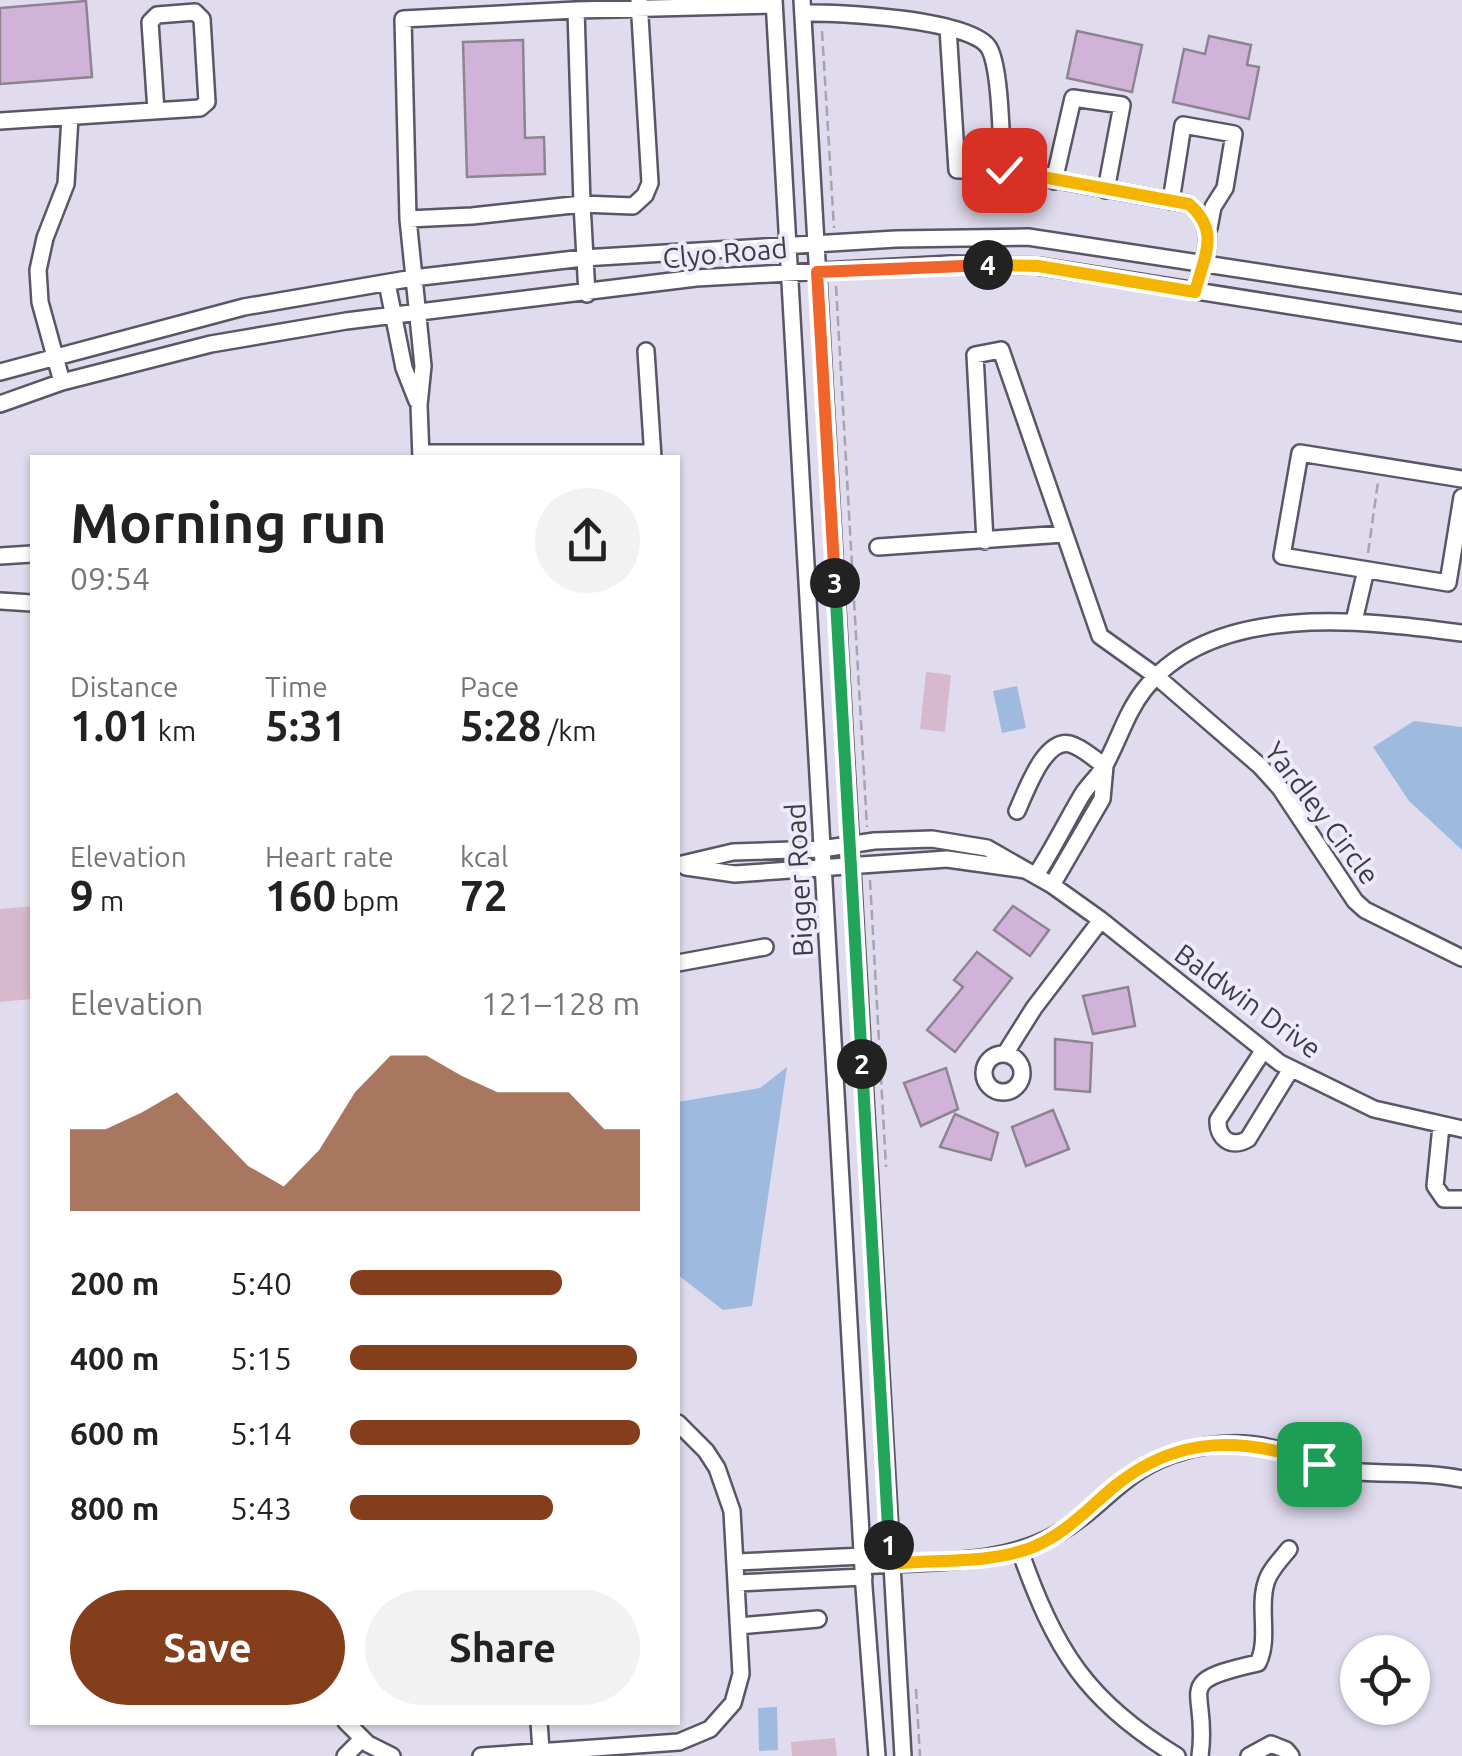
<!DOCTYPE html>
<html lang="en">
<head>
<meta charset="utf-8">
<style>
	:root { --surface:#fff; --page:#f2f2f2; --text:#222; --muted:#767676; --accent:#853e1c }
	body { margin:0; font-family:Ubuntu,sans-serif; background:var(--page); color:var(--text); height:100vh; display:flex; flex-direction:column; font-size:38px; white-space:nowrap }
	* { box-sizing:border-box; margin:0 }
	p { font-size:32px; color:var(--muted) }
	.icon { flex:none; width:55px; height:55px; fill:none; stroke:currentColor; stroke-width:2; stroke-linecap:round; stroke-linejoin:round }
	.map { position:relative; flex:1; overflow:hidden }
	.side { position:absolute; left:30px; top:455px; width:650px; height:1270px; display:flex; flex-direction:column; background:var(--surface); border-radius:0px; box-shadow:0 2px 8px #0004 }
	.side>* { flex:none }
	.controls { position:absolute; left:1340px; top:1635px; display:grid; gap:20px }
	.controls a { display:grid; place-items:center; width:90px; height:90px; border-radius:50%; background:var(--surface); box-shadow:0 2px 8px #0004; font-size:50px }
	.pin { position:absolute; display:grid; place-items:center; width:85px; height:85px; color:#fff; margin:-42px; border-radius:20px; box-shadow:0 5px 15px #0006 }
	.km { position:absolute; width:50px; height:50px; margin:-25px; border-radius:50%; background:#222; color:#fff; font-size:28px; line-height:50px; text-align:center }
	.round { display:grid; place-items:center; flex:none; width:105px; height:105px; border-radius:52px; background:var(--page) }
	.overview { display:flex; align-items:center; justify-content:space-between; height:170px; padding:0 40px }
	h1 { font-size:55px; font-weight:600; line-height:75px }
	.figures { display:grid; grid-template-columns:repeat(3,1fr); gap:15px; height:170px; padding:10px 40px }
	.figures div { display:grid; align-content:center }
	.figures b { font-size:42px; font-weight:600 }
	.figures small { font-size:28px; font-weight:400 }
	.figures p { font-size:28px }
	.chart { height:280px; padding:20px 40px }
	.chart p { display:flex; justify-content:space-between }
	.chart svg { width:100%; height:180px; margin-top:10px; fill:var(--accent); opacity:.7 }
	.primary-button { display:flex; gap:20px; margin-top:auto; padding:20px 40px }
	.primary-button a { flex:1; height:115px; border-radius:60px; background:var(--accent); color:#fff; font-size:40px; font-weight:600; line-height:115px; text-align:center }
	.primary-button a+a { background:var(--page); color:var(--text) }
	ul { padding:0 40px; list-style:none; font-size:32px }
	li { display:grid; grid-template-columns:160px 120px 1fr; align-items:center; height:75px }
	li i { height:25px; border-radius:12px; background:var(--accent) }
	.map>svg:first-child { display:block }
	.green { fill:#d8b8cc }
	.water { fill:#9ebadf }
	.building { fill:#d1b3d9; stroke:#8e8391; stroke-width:2.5 }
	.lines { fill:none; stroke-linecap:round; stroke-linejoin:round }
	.minor-casing { stroke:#5a5665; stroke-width:20 }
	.path { stroke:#a7a3b1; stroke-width:2.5; stroke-dasharray:10 5; stroke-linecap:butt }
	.minor { stroke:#fff; stroke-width:15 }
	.split-1-casing { stroke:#fff; stroke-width:20 }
	.split-2-casing { stroke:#fff; stroke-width:20 }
	.split-3-casing { stroke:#fff; stroke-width:20 }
	.split-4-casing { stroke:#fff; stroke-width:20 }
	.split-5-casing { stroke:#fff; stroke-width:20 }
	.split-1 { stroke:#f5b400; stroke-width:12 }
	.split-2 { stroke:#22a559; stroke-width:12 }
	.split-3 { stroke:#22a559; stroke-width:12 }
	.split-4 { stroke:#f0652b; stroke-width:12 }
	.split-5 { stroke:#f5b400; stroke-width:12 }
	.labels { text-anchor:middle; stroke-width:8; stroke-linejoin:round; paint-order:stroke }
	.street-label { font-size:28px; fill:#3e3c43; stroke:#eee9fb }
</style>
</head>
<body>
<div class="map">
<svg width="1462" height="1756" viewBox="0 0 1462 1756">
	<rect width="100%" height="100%" fill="#e0dcee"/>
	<path class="green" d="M926,672L951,675L945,732L920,729Z
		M32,906V999L0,1002V909Z
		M835,1738L837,1756H792L791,1742Z"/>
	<path class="water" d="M1017,686L1026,728L1002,733L993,691Z
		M1414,721L1462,727V850L1409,801L1373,747Z
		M787,1067L752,1306L723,1310L678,1275V1102L760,1088Z
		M777,1707L778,1750L759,1751L758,1708Z"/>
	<path class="building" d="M86,1L92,77L0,84V8Z
		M1077,31L1142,45L1132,92L1067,78Z
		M1209,36L1251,45L1247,65L1259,67L1249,119L1173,102L1184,49L1205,54Z
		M523,40L525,138L544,137L545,174L467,177L463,42Z
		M1013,906L1049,930L1030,956L994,930Z
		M977,952L1012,978L955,1052L927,1030L963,987L954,980Z
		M1128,987L1135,1026L1093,1034L1083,996Z
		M1055,1039L1092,1043L1090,1092L1055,1089Z
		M946,1068L958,1109L921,1126L904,1083Z
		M1053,1110L1069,1149L1026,1166L1012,1127Z
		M955,1114L998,1133L991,1160L940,1147Z"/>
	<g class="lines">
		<g class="minor-casing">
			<path id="minor" d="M774,0L864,1587L877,1756
				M802,0L903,1756
				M576,10L774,5
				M803,13C837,12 972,19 989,48C1001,69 1001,143 1003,170L1189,204C1221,232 1204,256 1195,292
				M948,28L957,170H1003
				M0,121L200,108L207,102L202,19L195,12L157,15L150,22L156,111
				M1054,181L1073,98L1122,105L1106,190
				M1171,201L1183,125L1234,134L1225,188L1213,207L1209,228
				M408,219L403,19L576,10L582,204L472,216L408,219L423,366L419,405L421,458
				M387,283L404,368L417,401
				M587,294L582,204L633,206L645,195L650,183L639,0
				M646,351L653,458
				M0,372L244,307L413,278L583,258L896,239L1028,237L1462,303
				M62,382L40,302L38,270L45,238L66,184L70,117
				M0,404L62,382L211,344L346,321L696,278L951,264L1038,266L1462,333
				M421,453H652
				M1462,479L1300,453L1282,556L1448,583L1462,497
				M985,541L975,355L1001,350L1100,636L1156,676L1260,766L1280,788L1355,901L1365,910L1462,958
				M878,547L1064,534
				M0,556L32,554
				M0,601L32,603
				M1354,621L1366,570
				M1017,811C1026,792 1044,738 1070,744C1082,747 1094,759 1105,766
				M678,865L733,852L822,849L874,841L932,839L987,848L1052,885L1101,920L1280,1063L1374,1109L1462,1129
				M686,867L735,874L947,859L1025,870
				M1036,875C1053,849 1066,822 1082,795C1089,784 1099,776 1105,765C1119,740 1126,713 1144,690C1213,601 1365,620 1462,633
				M1052,885L1102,799L1105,766
				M678,963L765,947
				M1263,1051L1218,1120C1217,1138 1231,1149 1248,1139L1291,1069
				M1005,1054L1034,1008L1101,920
				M984 1073a19 19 0 1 1 38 0a19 19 0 1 1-38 0Z
				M1441,1126L1435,1186L1444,1199H1462
				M1020,1551C1055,1650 1086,1701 1177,1756
				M737,1562L863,1556
				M863,1566C928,1560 999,1567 1057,1534C1105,1507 1125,1466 1184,1451C1215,1442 1251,1441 1282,1451C1304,1457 1324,1468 1348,1471C1386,1475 1424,1471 1462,1479
				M737,1583L864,1577
				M739,1626L818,1619
				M346,1722L368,1744L392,1756
				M539,1722L541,1750
				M345,1756L362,1739
				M481,1756L679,1742L710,1729L733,1703L741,1674L732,1511L717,1468L706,1451L678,1423
				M1200,1756C1210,1687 1168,1683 1258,1663C1270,1639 1258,1608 1266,1583C1269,1571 1281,1559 1289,1549
				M1249,1756L1271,1744L1286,1750L1291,1756"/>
		</g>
		<path class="path" d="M822,31L834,228
			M836,286L867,827
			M1368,553L1378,482
			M870,880L886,1167
			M916,1689L920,1756"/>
		<use href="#minor" class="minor"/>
	</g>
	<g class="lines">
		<g class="split-1-casing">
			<path id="split-1" d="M889,1545L890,1564C936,1559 985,1564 1028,1549C1064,1536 1087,1509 1115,1486C1179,1434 1246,1437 1319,1464"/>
		</g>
		<g class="split-2-casing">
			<path id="split-2" d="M862,1064L889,1545"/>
		</g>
		<g class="split-3-casing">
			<path id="split-3" d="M835,583L862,1064"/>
		</g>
		<g class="split-4-casing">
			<path id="split-4" d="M835,583L817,272L988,265"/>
		</g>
		<g class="split-5-casing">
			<path id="split-5" d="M988,265L1038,266L1195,292C1204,256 1221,232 1189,204L1004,170"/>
		</g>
		<use href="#split-1" class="split-1"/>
		<use href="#split-2" class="split-2"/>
		<use href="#split-3" class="split-3"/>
		<use href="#split-4" class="split-4"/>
		<use href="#split-5" class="split-5"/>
	</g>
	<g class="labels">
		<g class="street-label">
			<text transform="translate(725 253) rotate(-5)" y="10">Clyo Road</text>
			<text transform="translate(1322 813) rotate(53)" y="10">Yardley Circle</text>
			<text transform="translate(799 880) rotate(-93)" y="10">Bigger Road</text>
			<text transform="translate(1248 1001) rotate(36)" y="10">Baldwin Drive</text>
		</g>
	</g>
</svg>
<div class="controls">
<a><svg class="icon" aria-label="locate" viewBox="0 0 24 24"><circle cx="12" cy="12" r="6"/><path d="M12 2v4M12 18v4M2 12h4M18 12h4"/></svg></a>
</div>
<div class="pin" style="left:1319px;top:1464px;background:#1e9e55"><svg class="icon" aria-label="arrive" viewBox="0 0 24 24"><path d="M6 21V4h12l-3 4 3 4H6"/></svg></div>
<div class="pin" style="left:1004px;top:170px;background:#d93025"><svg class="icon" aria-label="check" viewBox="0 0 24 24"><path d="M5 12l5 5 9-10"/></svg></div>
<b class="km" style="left:889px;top:1545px">1</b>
<b class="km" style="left:862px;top:1064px">2</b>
<b class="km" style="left:835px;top:583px">3</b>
<b class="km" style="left:988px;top:265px">4</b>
<section class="side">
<div class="overview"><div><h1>Morning run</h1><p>09:54</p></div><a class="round"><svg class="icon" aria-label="share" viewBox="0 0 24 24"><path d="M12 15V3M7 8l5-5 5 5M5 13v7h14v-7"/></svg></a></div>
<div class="figures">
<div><p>Distance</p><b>1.01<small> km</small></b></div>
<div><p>Time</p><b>5:31</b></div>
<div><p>Pace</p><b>5:28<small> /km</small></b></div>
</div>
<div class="figures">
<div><p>Elevation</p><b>9<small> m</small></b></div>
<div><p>Heart rate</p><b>160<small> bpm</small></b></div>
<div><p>kcal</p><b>72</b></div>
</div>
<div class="chart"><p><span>Elevation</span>121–128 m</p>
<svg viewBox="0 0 160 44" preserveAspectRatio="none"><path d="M0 44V24L10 24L20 20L30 15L40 24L50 33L60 38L70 29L80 15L90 6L100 6L110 11L120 15L130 15L140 15L150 24L160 24V44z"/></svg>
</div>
<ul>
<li><b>200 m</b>5:40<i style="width:73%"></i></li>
<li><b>400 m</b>5:15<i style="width:99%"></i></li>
<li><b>600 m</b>5:14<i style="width:100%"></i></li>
<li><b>800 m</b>5:43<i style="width:70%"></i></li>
</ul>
<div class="primary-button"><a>Save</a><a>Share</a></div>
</section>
</div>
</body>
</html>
